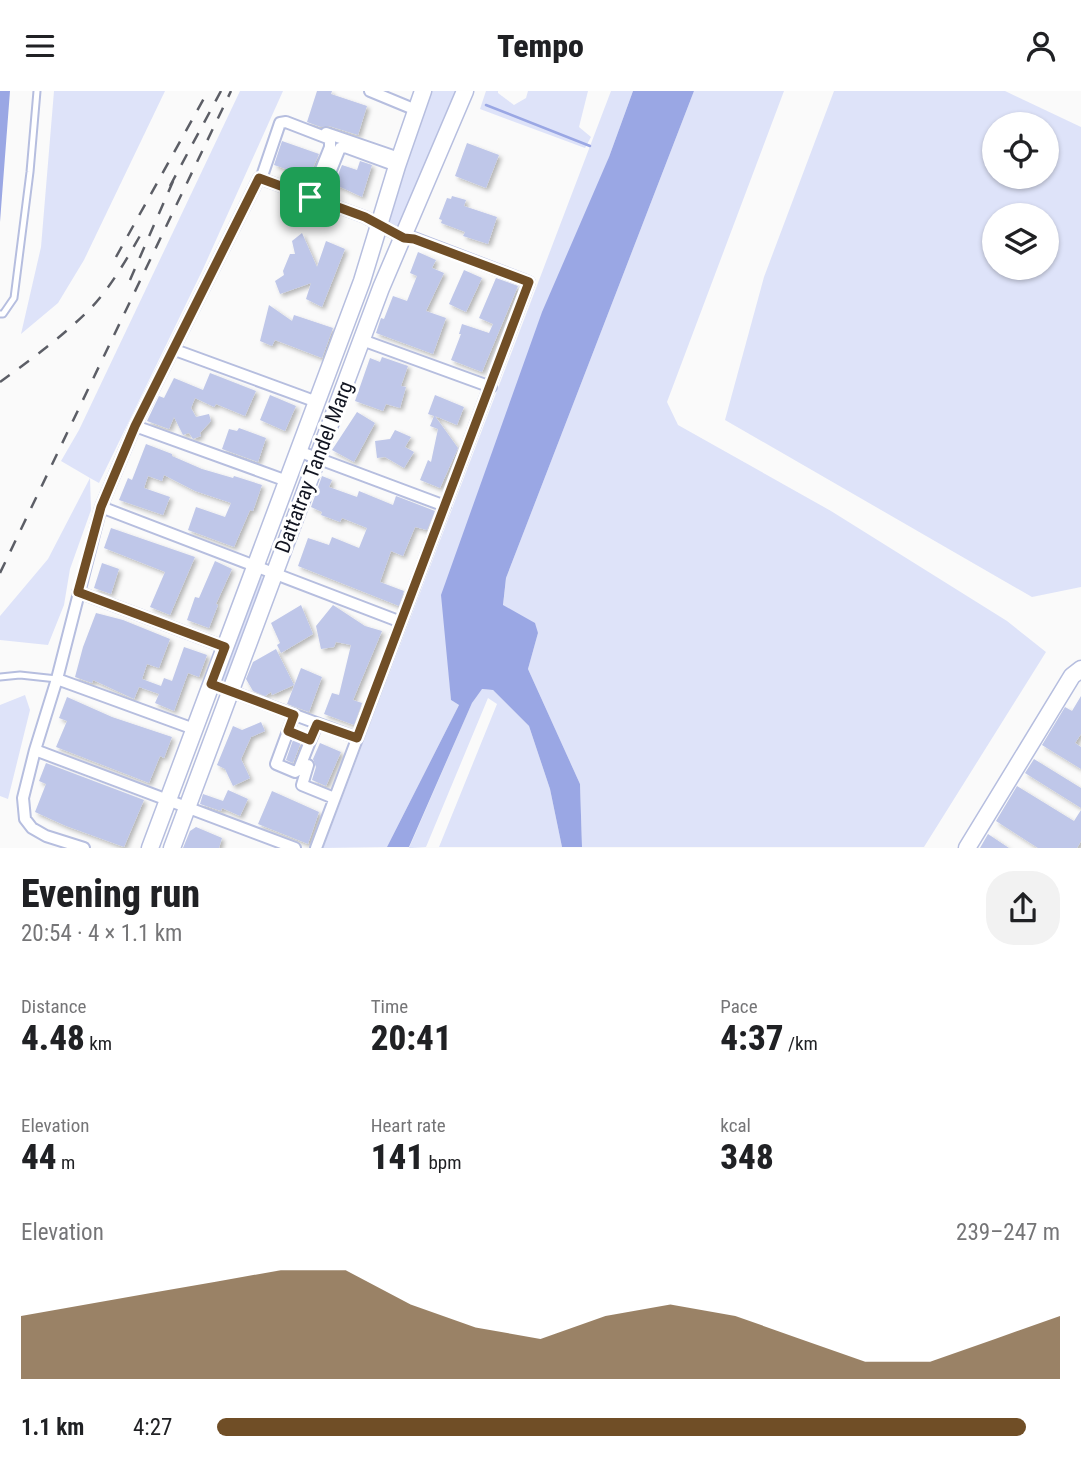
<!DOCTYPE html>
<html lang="en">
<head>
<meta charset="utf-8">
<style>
	:root { --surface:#fff; --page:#f2f2f2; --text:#202124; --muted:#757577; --accent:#704e26 }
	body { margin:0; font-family:"Roboto Condensed",sans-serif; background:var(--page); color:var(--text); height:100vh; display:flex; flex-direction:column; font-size:26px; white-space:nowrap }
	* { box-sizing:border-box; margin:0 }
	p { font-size:23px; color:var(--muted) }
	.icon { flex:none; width:38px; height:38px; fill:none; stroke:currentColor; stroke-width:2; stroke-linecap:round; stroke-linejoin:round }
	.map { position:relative; height:757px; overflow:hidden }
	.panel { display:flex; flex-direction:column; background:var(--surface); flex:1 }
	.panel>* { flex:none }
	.buttons { position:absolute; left:982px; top:21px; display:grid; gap:14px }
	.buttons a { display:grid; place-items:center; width:77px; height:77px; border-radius:50%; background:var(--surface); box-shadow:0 2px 5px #0004; font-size:35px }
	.pin { position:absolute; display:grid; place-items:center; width:60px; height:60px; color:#fff; margin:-30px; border-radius:14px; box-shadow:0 4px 10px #0006 }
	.round { display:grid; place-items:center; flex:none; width:74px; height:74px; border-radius:28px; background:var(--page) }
	.summary { display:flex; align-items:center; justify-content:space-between; height:119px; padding:0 21px }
	h1 { font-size:38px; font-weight:800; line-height:52px }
	.stats { display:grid; grid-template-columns:repeat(3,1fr); gap:10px; height:119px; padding:7px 21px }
	.stats div { display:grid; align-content:center }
	.stats b { font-size:35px; font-weight:800 }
	.stats small { font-size:19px; font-weight:400 }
	.stats p { font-size:19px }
	.chart { height:196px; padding:14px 21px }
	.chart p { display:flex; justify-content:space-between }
	.chart svg { width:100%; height:126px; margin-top:7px; fill:var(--accent); opacity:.7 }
	ul { padding:0 21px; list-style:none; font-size:23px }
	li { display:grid; grid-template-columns:112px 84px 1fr; align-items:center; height:52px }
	li i { height:18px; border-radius:9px; background:var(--accent) }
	header { display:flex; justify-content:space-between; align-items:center; height:91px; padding:0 21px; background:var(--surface); font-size:32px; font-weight:800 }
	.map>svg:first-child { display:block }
	.green { fill:#dee3f9; fill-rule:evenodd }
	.water { fill:#9aa7e4 }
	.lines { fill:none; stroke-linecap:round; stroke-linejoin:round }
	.stream { stroke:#9aa7e4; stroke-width:2.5 }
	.building { fill:#bfc7e9; filter:url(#shadow) }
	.lane-casing { stroke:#b6bedf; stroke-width:9 }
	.street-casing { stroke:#b6bedf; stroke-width:14 }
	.secondary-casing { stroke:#b6bedf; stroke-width:19 }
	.lane { stroke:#fff; stroke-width:5 }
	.street { stroke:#fff; stroke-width:10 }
	.secondary { stroke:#fff; stroke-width:16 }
	.rail { stroke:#5c5e66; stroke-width:2.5; stroke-dasharray:12 12; stroke-linecap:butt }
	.route-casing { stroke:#fff; stroke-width:14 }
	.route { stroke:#704e26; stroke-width:9 }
	.labels { text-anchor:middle; stroke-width:6; stroke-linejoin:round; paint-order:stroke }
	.street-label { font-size:21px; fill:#121521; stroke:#fff }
</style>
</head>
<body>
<header><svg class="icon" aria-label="menu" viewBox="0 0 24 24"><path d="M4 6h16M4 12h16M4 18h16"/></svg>Tempo<svg class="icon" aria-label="person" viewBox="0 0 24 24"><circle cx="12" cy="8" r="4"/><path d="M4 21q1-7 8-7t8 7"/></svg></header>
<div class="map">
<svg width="1081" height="757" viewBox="0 0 1081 757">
	<defs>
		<filter id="shadow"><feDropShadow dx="3" dy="3" stdDeviation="2" flood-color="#0004"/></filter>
	</defs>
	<rect width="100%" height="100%" fill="#fafafa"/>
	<path class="green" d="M54,0H165L84,169L58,212L21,243L41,156Z
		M240,0H283L203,178L99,392L90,387L91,419L70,478L64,514L48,554L0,549V525L48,468L90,387L61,370L79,339Z
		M432,0H457L400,135L396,139L388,137L387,130Z
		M486,0H498V2L514,14L526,7L528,0H588L579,36L591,46L585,57L480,18Z
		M611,0H633L609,66L447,557L451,609L459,614L387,756L323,757Z
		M694,0H784L667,311L678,334L831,420L1007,530L1046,561L924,756H582L580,693L528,578L538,542L503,515L506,487Z
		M834,0H1005L1081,36V496L1032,506L725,329L764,186ZM994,33H1046V86H994ZM994,124H1046V177H994Z
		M261,486L268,488L228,593L222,589Z
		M481,598L493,599L529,635L550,698L562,756H439L497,613L488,607L426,756L409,757L472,612Z
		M25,604L30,619L8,708L0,705V614Z"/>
	<path class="water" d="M0,0H10L0,131Z
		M633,0H694L506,487L503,514L535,532L538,542L528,578L580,693L582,756H562L550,698L529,635L493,599L482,598L472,612L409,756H387L459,614L451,609L441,504L542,221L609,66Z"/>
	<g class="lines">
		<path class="stream" d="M486,14L590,55"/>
	</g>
	<path class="building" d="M317,0H332L331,3L367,15L358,44L329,35L321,36L307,31Z
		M282,50L319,63L309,86L274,74Z
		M467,52L499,64L486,97L455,85Z
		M360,70L372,74L362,106L334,93L342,74L357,79Z
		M452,105L466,109L464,115L497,126L488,153L463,145L465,141L441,132L442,129L439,128L442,120L447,107L451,108Z
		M302,142L317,176L326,150L345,158L322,216L306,208L311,192L280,203L275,190L284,184L283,180L290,163H295L292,150Z
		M418,161L436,169L432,177L444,182L426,220L446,227L433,263L376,242L381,227L384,228L393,205L407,210L417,185L410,182Z
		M464,179L482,187L466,221L449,213Z
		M496,187L518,195L482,281L451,269L461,243H459L462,233L489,242L493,233L479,227Z
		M269,214L292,230L294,224L333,237L322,267L275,249L272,255L260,250Z
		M382,266L408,275L401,295L406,296L400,317L386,313L383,320L355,310L370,267L380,271Z
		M210,282L256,300L245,325L216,313L214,316L195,307L191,317L196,326L209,323L211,330L200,342L201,345L193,348L189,342L183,344L174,326L169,338L147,330L159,305L164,307L174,287L203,299Z
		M270,304L296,315L285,340L260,329Z
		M435,304L464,316L457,334L435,325L458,357L440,397L420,389L428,369L431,371L438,338L430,335L434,325L428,323Z
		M357,321L375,332L354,371L332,359Z
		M239,337L266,347L258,371L222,358L229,338L237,340Z
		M395,339L411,346L405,356L414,361L404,377L385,366L377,367L375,350L390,348Z
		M146,353L172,363V365L202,378L233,387L234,385L262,394L253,420L250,419L234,456L188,439L196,416L225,426L231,412L195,400L164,384L162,390L148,385L144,397L170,406L163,424L119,409L128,387L132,389Z
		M322,385L332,389L329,396L357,406L359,400L393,414L396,405L435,420L427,439L415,436L403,465L391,460L380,491L404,500L399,515L298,475L308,447L329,454L332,446L359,457L367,437L342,427L340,431L321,424L322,421L311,416Z
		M111,437L195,466L170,524L150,516L165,481L104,457Z
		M215,470L232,478L216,513L218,514L209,537L187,529L195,506L199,507Z
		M102,472L119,478L111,503L94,497Z
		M301,514L313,543L281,562L277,554L280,552L271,532Z
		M333,514L365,535L382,540L353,609L362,612L354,634L324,623L332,602L339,604L351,554L336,551L334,556L321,558L316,535Z
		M96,522L123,529L170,548L159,577L147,573L142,588L161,595L164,587L172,590L184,556L207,564L199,586L188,582L174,620L155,612L159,603L139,596L134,608L93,589L92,592L75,586L83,556Z
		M276,558L294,594L272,604L271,601L265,605L253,600L246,588L253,571Z
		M301,577L322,586L309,621L287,613Z
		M1081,605V643L1075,652L1081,656V678L1042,654L1065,616L1072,620Z
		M67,606L112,626L172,646L164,667L160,665L149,692L56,656L67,630L59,627Z
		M261,631L265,640L251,646L241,668L250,687L233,695L225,678L217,674L233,635L242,639Z
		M293,649L301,651L293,672L286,669Z
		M320,652L341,661L326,695L312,689L316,676L313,668Z
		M1034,668L1081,697V717L1025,682Z
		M46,672L144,709L124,756L66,735L35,721L46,693L39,690Z
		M1017,695L1074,730L1081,719V750L1077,757H1038L996,730Z
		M228,699L248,708L240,725L222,717L221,720L200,713L203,703L223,710Z
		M272,700L319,721L308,753L258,733Z
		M196,736L222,747L219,757H183L190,740Z
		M988,743L1009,757H980Z"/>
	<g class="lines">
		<g class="lane-casing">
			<path id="lane" d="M0,223H3L14,207L30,81L37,0
				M0,586L20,584L57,588"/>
		</g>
		<g class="street-casing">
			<path id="street" d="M370,0L416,19
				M326,42L399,67
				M261,88L280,32L286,31L330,48V56L310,106
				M319,109L340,57L345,56L397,75
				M362,249L491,296
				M175,259L317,311
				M135,335L287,390
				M298,360L445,415
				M101,416L401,531
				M78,501L225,556
				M57,588L194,638
				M211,593L357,647
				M294,624L276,673L295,681L299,678L317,633
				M35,659L295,757
				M308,674L302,694L334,707
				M84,757L46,745L32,737L25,728L23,707L35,659L57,588L101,416L135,335L259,87L365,126L404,147H414L529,191L316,757"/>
		</g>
		<g class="secondary-casing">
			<path id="secondary" d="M150,757L362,190L397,75L423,0
				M172,757L381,197L465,0
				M967,757L1072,585L1081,578"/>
		</g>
		<use href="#lane" class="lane"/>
		<use href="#street" class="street"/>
		<use href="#secondary" class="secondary"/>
		<path class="rail" d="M170,95L221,0
			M116,166L208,0
			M130,189L174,88
			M0,291C29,270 59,248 85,223C108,201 125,171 141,143
			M0,482L231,0"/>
	</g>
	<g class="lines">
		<g class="route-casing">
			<path id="route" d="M259,87L365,126L404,147L414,148L529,191L357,647L317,633L310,649L288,640L294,624L211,593L225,556L78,501L101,416L135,335Z"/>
		</g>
		<use href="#route" class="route"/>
	</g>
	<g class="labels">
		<g class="street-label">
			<text transform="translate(314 376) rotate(-69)" y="7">Dattatray Tandel Marg</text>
		</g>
	</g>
</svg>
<div class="buttons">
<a><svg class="icon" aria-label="locate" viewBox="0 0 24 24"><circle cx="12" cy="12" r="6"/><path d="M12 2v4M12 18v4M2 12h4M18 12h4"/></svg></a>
<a><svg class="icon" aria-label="layers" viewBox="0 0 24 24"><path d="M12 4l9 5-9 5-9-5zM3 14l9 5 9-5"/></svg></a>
</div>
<div class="pin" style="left:310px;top:106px;background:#1e9e55"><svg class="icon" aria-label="arrive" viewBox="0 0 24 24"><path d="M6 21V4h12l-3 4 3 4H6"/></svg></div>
</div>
<section class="panel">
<div class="summary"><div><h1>Evening run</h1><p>20:54 · 4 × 1.1 km</p></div><a class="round"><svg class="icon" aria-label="share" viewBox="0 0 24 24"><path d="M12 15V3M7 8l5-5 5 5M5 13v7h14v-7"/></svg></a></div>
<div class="stats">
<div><p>Distance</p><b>4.48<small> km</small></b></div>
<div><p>Time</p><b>20:41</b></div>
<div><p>Pace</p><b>4:37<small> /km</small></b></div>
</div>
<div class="stats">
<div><p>Elevation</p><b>44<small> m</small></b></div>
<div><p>Heart rate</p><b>141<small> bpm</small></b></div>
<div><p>kcal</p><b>348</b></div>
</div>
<div class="chart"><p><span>Elevation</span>239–247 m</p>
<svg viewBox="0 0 160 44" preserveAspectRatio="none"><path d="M0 44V22L10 18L20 14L30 10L40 6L50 6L60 18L70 26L80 30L90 22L100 18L110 22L120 30L130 38L140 38L150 30L160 22V44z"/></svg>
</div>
<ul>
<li><b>1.1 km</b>4:27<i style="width:96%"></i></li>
</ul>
</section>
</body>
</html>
